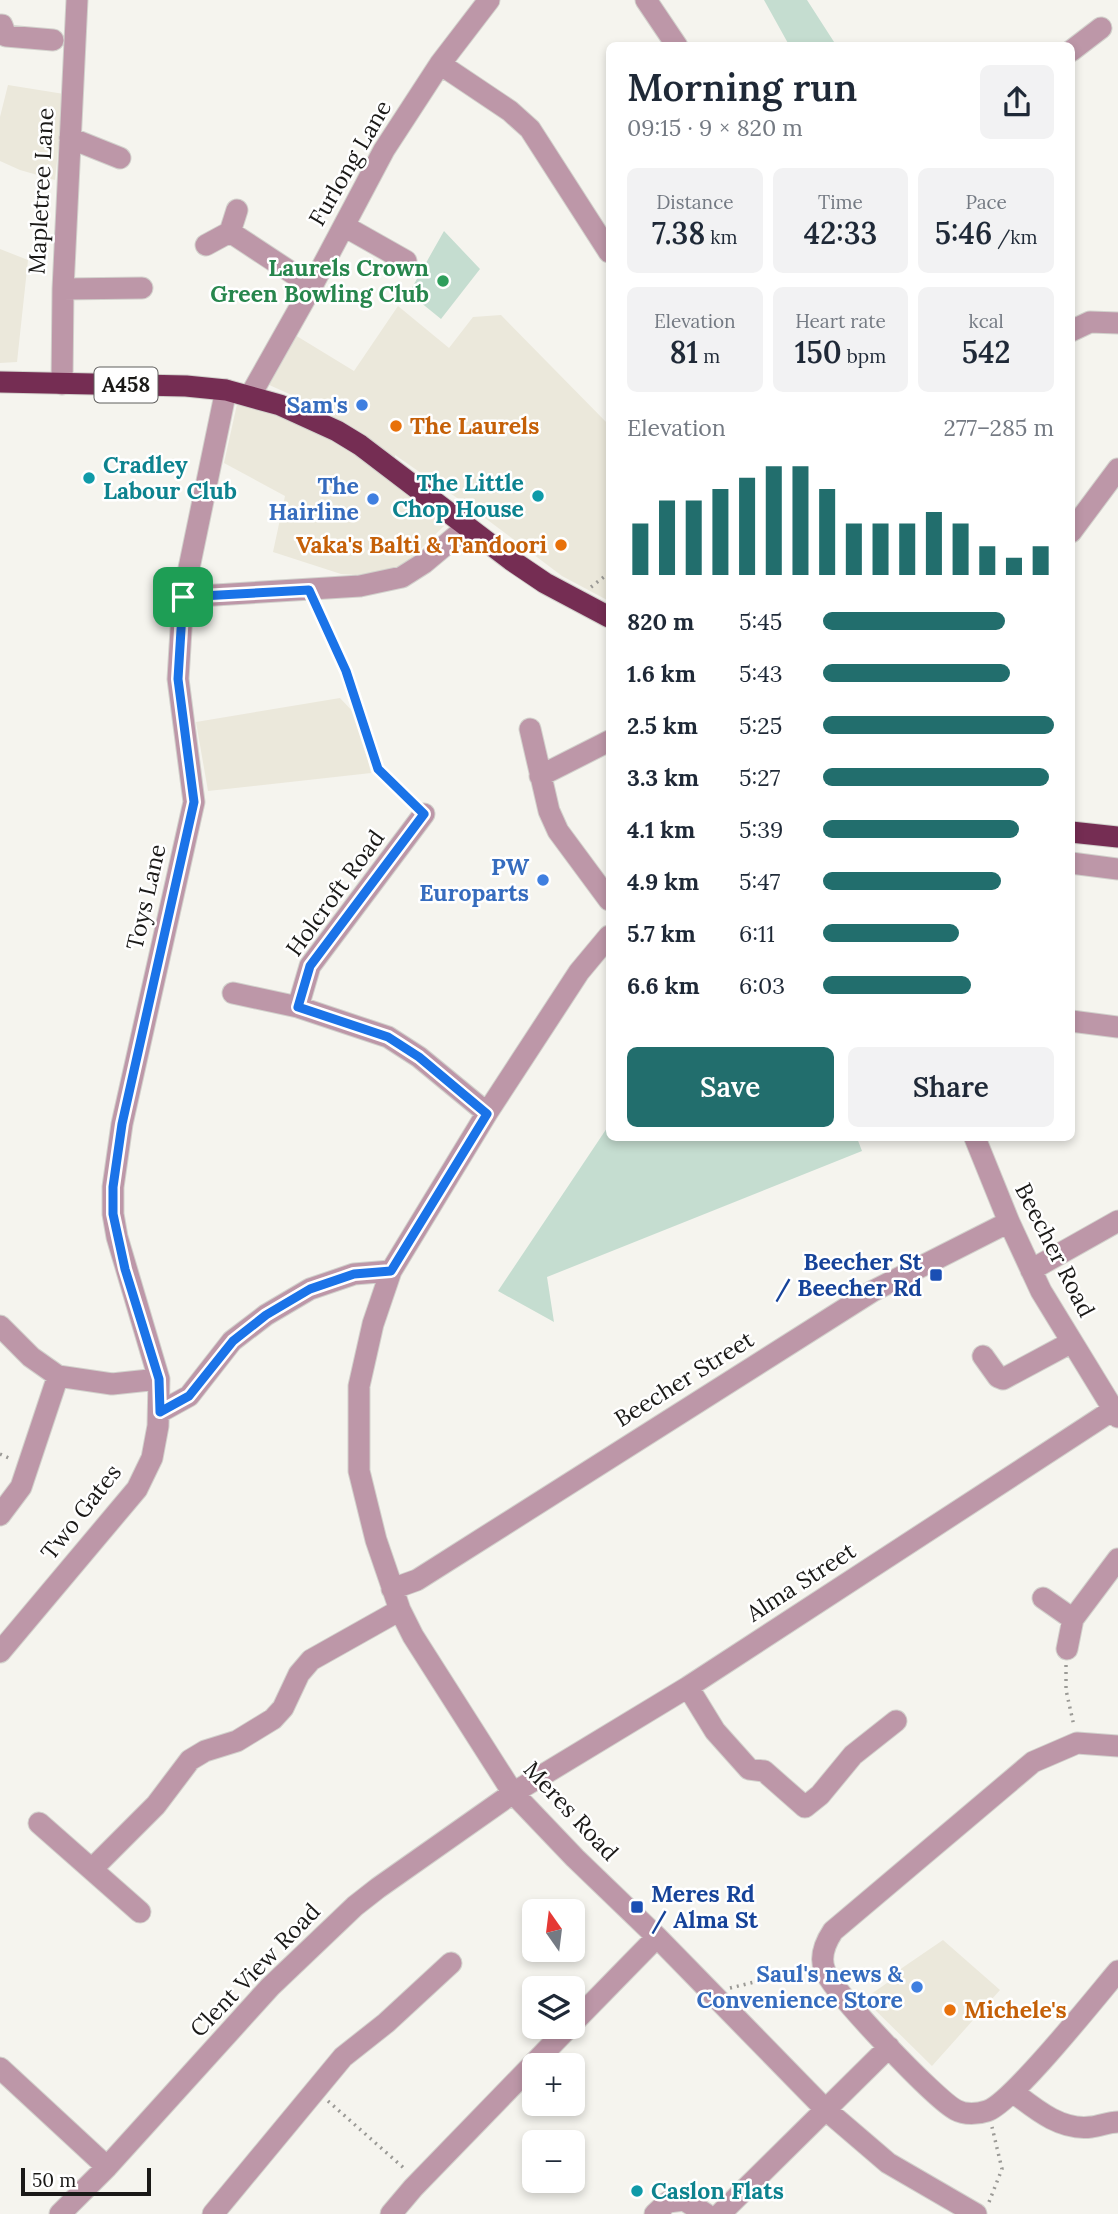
<!DOCTYPE html>
<html lang="en">
<head>
<meta charset="utf-8">
<style>
	:root { --surface:#fff; --page:#f2f2f3; --text:#1f2937; --muted:#747a83; --accent:#226e6d }
	body { margin:0; font-family:Lora,serif; background:var(--page); color:var(--text); height:100vh; display:flex; flex-direction:column; font-size:26px; white-space:nowrap }
	* { box-sizing:border-box; margin:0 }
	p { font-size:23px; color:var(--muted) }
	.icon { flex:none; width:38px; height:38px; fill:none; stroke:currentColor; stroke-width:2; stroke-linecap:round; stroke-linejoin:round }
	.map { position:relative; flex:1; overflow:hidden }
	.details { position:absolute; left:606px; top:42px; width:469px; height:1099px; display:flex; flex-direction:column; background:var(--surface); border-radius:10px; box-shadow:0 4px 10px #0003 }
	.details>* { flex:none }
	.needle { width:46px; rotate:346deg }
	.controls { position:absolute; left:522px; top:1899px; display:grid; gap:14px }
	.controls a { display:grid; place-items:center; width:63px; height:63px; border-radius:10px; background:var(--surface); box-shadow:0 4px 10px #0003; font-size:35px }
	.scale { position:absolute; left:21px; bottom:18px; width:130px; box-sizing:border-box; padding-left:7px; border:4px solid #1a1917; border-top:0; font-size:19px; line-height:24px; white-space:nowrap; color:#1a1917; -webkit-text-stroke:5px #fff; paint-order:stroke }
	.pin { position:absolute; display:grid; place-items:center; width:60px; height:60px; color:#fff; margin:-30px; border-radius:14px; box-shadow:0 4px 10px #0006 }
	.round { display:grid; place-items:center; flex:none; width:74px; height:74px; border-radius:10px; background:var(--page) }
	.head { display:flex; align-items:center; justify-content:space-between; height:119px; padding:0 21px }
	h1 { font-size:38px; font-weight:600; line-height:52px }
	.stats { display:grid; grid-template-columns:repeat(3,1fr); gap:10px; height:119px; padding:7px 21px }
	.stats div { display:grid; align-content:center; border-radius:10px; background:var(--page); text-align:center }
	.stats b { font-size:30px; font-weight:600 }
	.stats small { font-size:19px; font-weight:400 }
	.stats p { font-size:19px }
	.chart { height:196px; padding:14px 21px }
	.chart p { display:flex; justify-content:space-between }
	.chart svg { width:100%; height:126px; margin-top:7px; stroke:var(--accent); stroke-width:6 }
	.button { display:flex; gap:14px; margin-top:auto; padding:14px 21px }
	.button a { flex:1; height:80px; border-radius:10px; background:var(--accent); color:#fff; font-size:28px; font-weight:600; line-height:80px; text-align:center }
	.button a+a { background:var(--page); color:var(--text) }
	ul { padding:0 21px; list-style:none; font-size:23px }
	li { display:grid; grid-template-columns:112px 84px 1fr; align-items:center; height:52px }
	li i { height:18px; border-radius:9px; background:var(--accent) }
	.map>svg:first-child { display:block }
	.built { fill:#ebe8db }
	.green { fill:#c5ddd0 }
	.lines { fill:none; stroke-linecap:round; stroke-linejoin:round }
	.minor-casing { stroke:#d2d1cc; stroke-width:23 }
	.highway-casing { stroke:#d2d1cc; stroke-width:23 }
	.path { stroke:#9b9a96; stroke-width:3.5; stroke-dasharray:2 5; stroke-linecap:butt }
	.minor { stroke:#bd97a8; stroke-width:21 }
	.highway { stroke:#752d53; stroke-width:21 }
	.route-casing { stroke:#fff; stroke-width:14 }
	.route { stroke:#1a73e8; stroke-width:9 }
	.leisure-dot { fill:#2e9e5b; stroke:#fff; stroke-width:2.5 }
	.shop-dot { fill:#3f7fe0; stroke:#fff; stroke-width:2.5 }
	.food-dot { fill:#e8710a; stroke:#fff; stroke-width:2.5 }
	.culture-dot { fill:#0f9aa8; stroke:#fff; stroke-width:2.5 }
	.transit-dot { fill:#1a4fb4; stroke:#fff; stroke-width:2.5 }
	.labels { text-anchor:middle; stroke-width:5; stroke-linejoin:round; paint-order:stroke }
	.shield { fill:#fff; stroke:#5f5e5d; stroke-width:2 }
	.shield-label { font-size:21px; font-weight:bold; fill:#1a1917 }
	.street-label { font-size:23px; fill:#1a1917; stroke:#fff }
	.leisure-label { font-size:23px; font-weight:bold; fill:#27864d; stroke:#fff; text-anchor:end }
	.shop-label { font-size:23px; font-weight:bold; fill:#366cbe; stroke:#fff; text-anchor:end }
	.food-label { font-size:23px; font-weight:bold; fill:#c56008; stroke:#fff; text-anchor:start }
	.culture-label { font-size:23px; font-weight:bold; fill:#0d838f; stroke:#fff; text-anchor:start }
	.transit-label { font-size:23px; font-weight:bold; fill:#164399; stroke:#fff; text-anchor:end }
</style>
</head>
<body>
<div class="map">
<svg width="1118" height="2214" viewBox="0 0 1118 2214">
	<rect width="100%" height="100%" fill="#f5f4ee"/>
	<path class="built" d="M8,85L64,94L55,180L20,170L0,161V117Z
		M0,249L28,260L17,362L0,363Z
		M398,306L449,348L473,317L501,315L609,425V601L562,576L473,509L395,455L394,479L444,526L398,571L357,575L341,574L273,552L285,496L224,463L238,400L311,427L314,405L267,384L295,335L354,371Z
		M340,698L357,716L371,773L208,791L196,722Z
		M943,1940L1000,1990L932,2066L864,1999L887,1983L902,1968Z"/>
	<path class="green" d="M764,0H807L836,45H789Z
		M444,231L480,269L441,319L409,293Z
		M609,1125V1138H857L862,1151L547,1277L554,1322L498,1291Z"/>
	<g class="lines">
		<g class="minor-casing">
			<path id="minor" d="M646,0L677,46
				M0,25H2L6,36L53,40
				M1071,51L1101,28
				M440,64L510,111L530,129L609,252
				M70,138L120,158
				M237,210L230,232L312,286
				M344,226L406,261
				M206,245L230,232
				M63,289L142,288
				M1071,331L1090,322L1118,323
				M62,384L63,289L77,0
				M250,396L312,286L384,150L440,64L489,0
				M1071,532L1118,469
				M183,597L360,586L402,577L424,563L467,527
				M530,729L549,811L558,831L609,900
				M540,776L609,741
				M1071,863L1118,869
				M609,936L579,972L487,1113L391,1271L373,1324L359,1386V1471L376,1540L400,1610L413,1636L513,1793L575,1858L657,1937L825,2109L888,2163L976,2214
				M233,993L298,1007L388,1037L419,1057L487,1113
				M298,1007L310,966L424,814
				M1071,1021L1118,1027
				M975,1138L1009,1222L1041,1291L1118,1417
				M1031,1270L1118,1221
				M0,1326L31,1357L58,1376L112,1384L159,1379
				M983,1356L998,1377L1003,1379L1072,1342
				M160,1412L189,1396L232,1341L266,1315L310,1289L354,1274L391,1271
				M0,1515L21,1487L58,1376
				M392,1589L417,1580L873,1291L1009,1222
				M1043,1598L1073,1619L1067,1649
				M1073,1619L1118,1559
				M0,1652L137,1489L152,1458L158,1426L159,1379L117,1237L113,1214V1187L122,1124L194,802L178,679L183,597L226,390
				M688,1687L715,1731L749,1769L764,1771L805,1807L820,1795L853,1755L896,1721
				M1118,1746L1077,1743L1033,1762L833,1931C825,1943 819,1957 825,1971C833,1992 936,2100 956,2110C965,2115 978,2114 987,2111C1012,2103 1096,1997 1118,1971
				M39,1823L140,1912
				M93,1868L156,1805L190,1760L205,1751L237,1741L273,1719L283,1708L299,1674L311,1660L400,1610
				M572,2024L657,1937
				M0,2068L107,2167
				M1013,2092C1035,2109 1061,2131 1091,2127C1100,2126 1109,2122 1118,2122
				M60,2214L107,2167L270,1987L355,1906L378,1888L513,1793L688,1687L1113,1410
				M213,2214L343,2057L386,2023L451,1963
				M391,2214L413,2188L570,2026
				M655,2214L668,2202L684,2200L706,2214
				M720,2214L889,2047"/>
		</g>
		<g class="highway-casing">
			<path id="highway" d="M0,382L186,386L226,390L280,405L337,431L360,445L511,560L545,583L609,617
				M1071,832L1118,837"/>
		</g>
		<path class="path" d="M591,587L609,573
			M317,608L346,671L378,769L412,802
			M0,1454L11,1459
			M1066,1665V1690L1074,1726
			M730,1988L804,1970
			M328,2101L406,2170
			M989,2202L1002,2169L992,2127"/>
		<use href="#minor" class="minor"/>
		<use href="#highway" class="highway"/>
	</g>
	<g class="lines">
		<g class="route-casing">
			<path id="route" d="M309,590L346,671L378,769L424,814L310,966L298,1007L388,1037L419,1057L487,1114L391,1271L354,1274L310,1289L266,1315L233,1341L189,1396L160,1412L159,1379L125,1269L113,1214V1187L122,1124L194,802L178,679L183,597Z"/>
		</g>
		<use href="#route" class="route"/>
	</g>
	<circle class="leisure-dot" cx="443" cy="281" r="7"/>
	<g class="shop-dot">
		<circle cx="362" cy="405" r="7"/>
		<circle cx="373" cy="499" r="7"/>
		<circle cx="543" cy="880" r="7"/>
		<circle cx="917" cy="1987" r="7"/>
	</g>
	<g class="food-dot">
		<circle cx="396" cy="426" r="7"/>
		<circle cx="561" cy="545" r="7"/>
		<circle cx="950" cy="2010" r="7"/>
	</g>
	<g class="culture-dot">
		<circle cx="89" cy="478" r="7"/>
		<circle cx="538" cy="496" r="7"/>
		<circle cx="637" cy="2191" r="7"/>
	</g>
	<g class="transit-dot">
		<rect x="929" y="1268" width="14" height="14" rx="3.5"/>
		<rect x="630" y="1900" width="14" height="14" rx="3.5"/>
	</g>
	<g class="labels">
		<rect class="shield" x="94.5" y="367.5" width="63" height="35" rx="5"/>
		<g class="shield-label">
			<text x="126" y="392">A458</text>
		</g>
		<g class="street-label">
			<text transform="translate(350 163) rotate(-60)" y="8">Furlong Lane</text>
			<text transform="translate(41 191) rotate(-87)" y="8">Mapletree Lane</text>
			<text transform="translate(335 893) rotate(-54)" y="8">Holcroft Road</text>
			<text transform="translate(146 897) rotate(-77)" y="8">Toys Lane</text>
			<text transform="translate(1055 1250) rotate(63)" y="8">Beecher Road</text>
			<text transform="translate(684 1379) rotate(-32)" y="8">Beecher Street</text>
			<text transform="translate(81 1512) rotate(-52)" y="8">Two Gates</text>
			<text transform="translate(801 1582) rotate(-33)" y="8">Alma Street</text>
			<text transform="translate(571 1811) rotate(47)" y="8">Meres Road</text>
			<text transform="translate(255 1970) rotate(-46)" y="8">Clent View Road</text>
		</g>
		<g class="leisure-label">
			<text x="429" y="276">Laurels Crown<tspan x="429" dy="26">Green Bowling Club</tspan></text>
		</g>
		<g class="shop-label">
			<text x="348" y="413">Sam's</text>
			<text x="359" y="494">The<tspan x="359" dy="26">Hairline</tspan></text>
			<text x="529" y="875">PW<tspan x="529" dy="26">Europarts</tspan></text>
			<text x="903" y="1982">Saul's news &amp;<tspan x="903" dy="26">Convenience Store</tspan></text>
		</g>
		<g class="food-label">
			<text x="410" y="434">The Laurels</text>
			<text x="547" y="553" text-anchor="end">Vaka's Balti &amp; Tandoori</text>
			<text x="964" y="2018">Michele's</text>
		</g>
		<g class="culture-label">
			<text x="103" y="473">Cradley<tspan x="103" dy="26">Labour Club</tspan></text>
			<text x="524" y="491" text-anchor="end">The Little<tspan x="524" dy="26">Chop House</tspan></text>
			<text x="651" y="2199">Caslon Flats</text>
		</g>
		<g class="transit-label">
			<text x="922" y="1270">Beecher St<tspan x="922" dy="26">/ Beecher Rd</tspan></text>
			<text x="651" y="1902" text-anchor="start">Meres Rd<tspan x="651" dy="26">/ Alma St</tspan></text>
		</g>
	</g>
</svg>
<div class="controls">
<a><svg class="needle" viewBox="-14 -14 28 28"><path d="M0-13l5 13h-10z" fill="#e53935"/><path d="M0 13l5-13h-10z" fill="#747a83"/></svg></a>
<a><svg class="icon" aria-label="layers" viewBox="0 0 24 24"><path d="M12 4l9 5-9 5-9-5zM3 14l9 5 9-5"/></svg></a>
<a>+</a>
<a>−</a>
</div>
<div class="scale">50 m</div>
<div class="pin" style="left:183px;top:597px;background:#1e9e55"><svg class="icon" aria-label="arrive" viewBox="0 0 24 24"><path d="M6 21V4h12l-3 4 3 4H6"/></svg></div>
<section class="details">
<div class="head"><div><h1>Morning run</h1><p>09:15 · 9 × 820 m</p></div><a class="round"><svg class="icon" aria-label="share" viewBox="0 0 24 24"><path d="M12 15V3M7 8l5-5 5 5M5 13v7h14v-7"/></svg></a></div>
<div class="stats">
<div><p>Distance</p><b>7.38<small> km</small></b></div>
<div><p>Time</p><b>42:33</b></div>
<div><p>Pace</p><b>5:46<small> /km</small></b></div>
</div>
<div class="stats">
<div><p>Elevation</p><b>81<small> m</small></b></div>
<div><p>Heart rate</p><b>150<small> bpm</small></b></div>
<div><p>kcal</p><b>542</b></div>
</div>
<div class="chart"><p><span>Elevation</span>277–285 m</p>
<svg viewBox="0 0 160 44" preserveAspectRatio="none"><path d="M5 44V26M15 44V18M25 44V18M35 44V14M45 44V10M55 44V6M65 44V6M75 44V14M85 44V26M95 44V26M105 44V26M115 44V22M125 44V26M135 44V34M145 44V38M155 44V34"/></svg>
</div>
<ul>
<li><b>820 m</b>5:45<i style="width:79%"></i></li>
<li><b>1.6 km</b>5:43<i style="width:81%"></i></li>
<li><b>2.5 km</b>5:25<i style="width:100%"></i></li>
<li><b>3.3 km</b>5:27<i style="width:98%"></i></li>
<li><b>4.1 km</b>5:39<i style="width:85%"></i></li>
<li><b>4.9 km</b>5:47<i style="width:77%"></i></li>
<li><b>5.7 km</b>6:11<i style="width:59%"></i></li>
<li><b>6.6 km</b>6:03<i style="width:64%"></i></li>
</ul>
<div class="button"><a>Save</a><a>Share</a></div>
</section>
</div>
</body>
</html>
